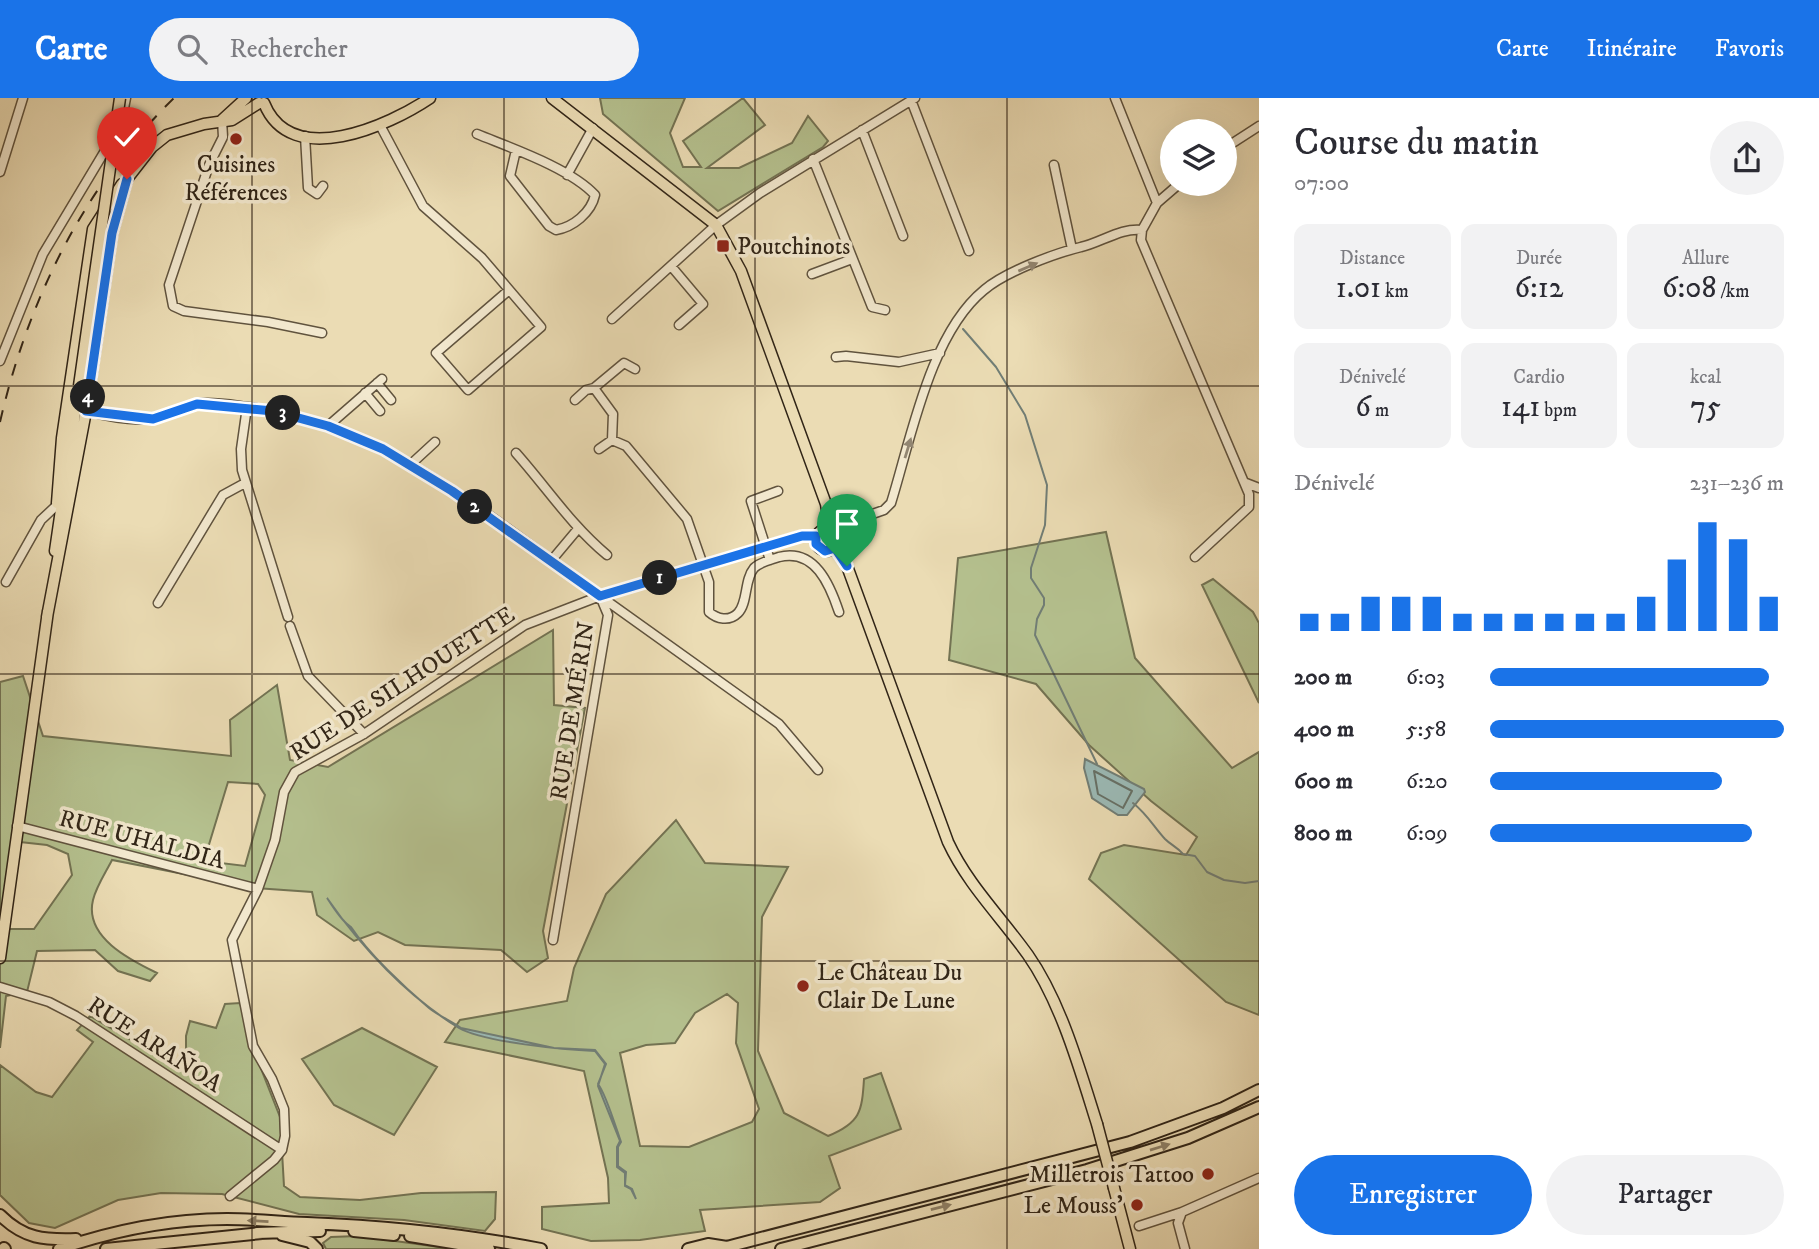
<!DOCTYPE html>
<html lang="fr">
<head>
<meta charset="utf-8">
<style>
	:root { --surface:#fff; --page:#f2f2f3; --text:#2b2b33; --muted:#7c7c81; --accent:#1a73e8 }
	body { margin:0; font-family:"IM FELL DW Pica",serif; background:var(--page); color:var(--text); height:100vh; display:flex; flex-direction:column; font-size:26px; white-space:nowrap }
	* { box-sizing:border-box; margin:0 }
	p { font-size:23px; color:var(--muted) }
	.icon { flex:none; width:38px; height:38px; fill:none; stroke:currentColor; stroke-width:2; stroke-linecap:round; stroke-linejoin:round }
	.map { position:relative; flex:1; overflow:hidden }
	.sheet { display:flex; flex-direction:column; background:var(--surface); width:560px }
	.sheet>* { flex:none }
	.tools { position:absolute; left:1160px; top:21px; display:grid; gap:14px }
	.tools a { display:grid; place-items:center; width:77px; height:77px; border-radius:50%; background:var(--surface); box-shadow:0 7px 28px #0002; font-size:35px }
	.pin { position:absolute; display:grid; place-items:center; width:60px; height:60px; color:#fff; margin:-72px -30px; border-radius:50% 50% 50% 0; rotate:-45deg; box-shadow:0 0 7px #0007 }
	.pin .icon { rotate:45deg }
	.km { position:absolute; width:35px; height:35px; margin:-18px; border-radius:50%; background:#222; color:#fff; font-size:19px; line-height:35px; text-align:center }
	.round { display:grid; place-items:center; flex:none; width:74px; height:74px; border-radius:37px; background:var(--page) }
	.head { display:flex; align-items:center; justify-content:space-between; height:119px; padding:0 35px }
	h1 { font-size:38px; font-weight:600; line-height:52px }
	.metrics { display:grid; grid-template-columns:repeat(3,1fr); gap:10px; height:119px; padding:7px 35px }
	.metrics div { display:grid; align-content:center; border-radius:14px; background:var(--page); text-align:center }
	.metrics b { font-size:30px; font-weight:600 }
	.metrics small { font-size:19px; font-weight:400 }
	.metrics p { font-size:19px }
	.chart { height:196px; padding:14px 35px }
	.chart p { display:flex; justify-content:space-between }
	.chart svg { width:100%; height:126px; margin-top:7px; stroke:var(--accent); stroke-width:6 }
	.action { display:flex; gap:14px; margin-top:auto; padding:14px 35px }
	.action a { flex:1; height:80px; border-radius:42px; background:var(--accent); color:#fff; font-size:28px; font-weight:600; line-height:80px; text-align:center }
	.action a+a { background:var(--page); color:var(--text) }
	ul { padding:0 35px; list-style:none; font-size:23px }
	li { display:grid; grid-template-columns:112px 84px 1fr; align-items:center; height:52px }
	li i { height:18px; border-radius:9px; background:var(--accent) }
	header { display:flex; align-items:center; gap:42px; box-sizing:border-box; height:98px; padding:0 35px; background:var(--accent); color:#fff }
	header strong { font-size:33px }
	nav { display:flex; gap:38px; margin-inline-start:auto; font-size:24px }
	.search { width:490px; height:63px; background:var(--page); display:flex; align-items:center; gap:18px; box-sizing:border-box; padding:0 24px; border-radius:38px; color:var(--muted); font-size:26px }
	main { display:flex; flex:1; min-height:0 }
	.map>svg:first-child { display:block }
	.green { fill:#b5c18f; stroke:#737353; stroke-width:2; fill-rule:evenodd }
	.water { fill:#9bbab6; stroke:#717e76; stroke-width:2 }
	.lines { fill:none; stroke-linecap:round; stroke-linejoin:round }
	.shore { stroke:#667066; stroke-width:2 }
	.stream { stroke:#717e76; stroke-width:2 }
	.minor-casing { stroke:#60533e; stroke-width:11 }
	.major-casing { stroke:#312517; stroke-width:13 }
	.highway-casing { stroke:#312517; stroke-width:14 }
	.minor { stroke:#f2e8ce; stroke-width:8 }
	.major { stroke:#ebdcb4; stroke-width:10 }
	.highway { stroke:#ebdcb4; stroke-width:10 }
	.rail { stroke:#312517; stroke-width:2; stroke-dasharray:12 12; stroke-linecap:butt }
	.major-bridge-casing { stroke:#312517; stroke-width:13; stroke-linecap:butt }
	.major-bridge { stroke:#ebdcb4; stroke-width:10 }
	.oneway { fill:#928672 }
	.oneway2 { fill:#8e8066 }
	.route-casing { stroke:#fff; stroke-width:14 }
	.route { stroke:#1a73e8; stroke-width:9 }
	.grid { fill:none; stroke:#312517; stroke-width:2; stroke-opacity:0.55 }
	.poi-dot { fill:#8f2418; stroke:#f2e8ce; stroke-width:2.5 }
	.labels { text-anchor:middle; stroke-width:7; stroke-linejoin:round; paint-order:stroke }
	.poi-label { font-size:24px; fill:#312517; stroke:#f2e8ce; text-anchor:start }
	.street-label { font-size:24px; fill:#312517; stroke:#f2e8ce }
</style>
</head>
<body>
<header>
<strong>Carte</strong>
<div class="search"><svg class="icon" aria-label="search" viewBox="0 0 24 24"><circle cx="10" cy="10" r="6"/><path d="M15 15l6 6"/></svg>Rechercher</div>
<nav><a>Carte</a><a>Itinéraire</a><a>Favoris</a></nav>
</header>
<main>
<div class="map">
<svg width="1259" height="1151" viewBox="0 0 1259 1151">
	<rect width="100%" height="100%" fill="#ebdcb4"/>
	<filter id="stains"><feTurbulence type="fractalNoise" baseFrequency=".00286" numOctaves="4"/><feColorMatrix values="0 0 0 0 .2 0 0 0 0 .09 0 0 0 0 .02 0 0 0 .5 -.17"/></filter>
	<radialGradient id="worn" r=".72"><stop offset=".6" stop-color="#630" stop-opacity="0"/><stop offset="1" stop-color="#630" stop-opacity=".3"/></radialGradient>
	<path class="green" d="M600,0H685L670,35L683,69H701L683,43L743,0L765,27L707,70H739L792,45L808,18L828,43L823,49L718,113L603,16Z
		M1106,434L1135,560L1232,670L1259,654V917L1226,904L1089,781L1101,755L1124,747L1186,757L1197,739L1151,703L1089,647L1036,586L949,562L958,460Z
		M1213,481L1253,514L1259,525V605L1202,487Z
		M553,532L554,607L585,610L543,833L548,860L527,874L501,852L405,847L378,834L354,843L317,817L312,794L255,790L112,762C106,774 96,789 93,802C84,839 130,862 157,875L150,883L118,873L95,852L37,853L27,894L6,898L0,950V584L23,578L43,638L231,658L230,622L277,587L290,662L328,669ZM228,684L258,686L265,697L245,768L204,763ZM20,744L47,747L68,756L72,777L34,831H8Z
		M676,722L705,765L788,769L762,819L758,953L784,1015L828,1038C860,1025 862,1014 864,981L881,975L901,1031L829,1058L840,1090L820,1104L700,1112L705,1133L640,1142L591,1143L542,1131V1109L609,1105L608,1080L584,973L445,944L460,922L567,903L574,870L606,796ZM727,896L738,905L736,945L759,1011L752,1024L689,1049L640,1048L620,955L646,947L675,945L695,915Z
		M240,905L251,945L280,1019L284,1088L300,1099L360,1102L421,1095L496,1094L495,1121L485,1133L404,1122L299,1116L222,1096L161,1095L118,1102L55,1130L29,1125L0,1097V967L36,994L52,999L93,944L77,932L90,918L186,974V938L190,923L216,930L225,906Z
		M362,930L437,969L394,1037L334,1007L302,961Z
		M358,1138L454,1151H326L323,1145L331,1139Z"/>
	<path class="water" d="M1085,661L1144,691L1145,694L1127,717H1118L1092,700L1084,670Z
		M327,800C334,810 342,824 351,829C369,856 404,889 429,910C439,918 451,923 461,930L554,950L595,952L606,966L598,986C606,996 616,1030 621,1044L618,1049V1068L626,1074L625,1087L632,1091L636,1101L631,1091L625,1088V1075L617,1069V1049L620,1043L598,988L605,966L595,953C565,952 483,944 459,930C408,899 361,849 327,800Z"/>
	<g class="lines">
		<path class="shore" d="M1094,673L1132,693L1123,710L1098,696Z"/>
		<path class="stream" d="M963,231L996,269L1025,317L1047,387L1045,427L1031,470V480L1044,500V507L1037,521L1035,537L1097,666
			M1133,705C1147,716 1154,729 1165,741C1171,747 1177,749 1183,756L1195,758L1207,774L1224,782L1245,785L1259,783"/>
		<g class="minor-casing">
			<path id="minor" d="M1115,0L1157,105
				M911,2L969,153
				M222,22L223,39L209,67L169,187L173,208L184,213L268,224L322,235
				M381,29L423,108L482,160L541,229L468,292L436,255L509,192
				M862,32L903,138
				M477,36C511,50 570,70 595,97C591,115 573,129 556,132L549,128L510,78L516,52
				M305,38L308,90L317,96L323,88
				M1225,50L1259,28
				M813,61L872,209L885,212
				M1054,67L1072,151
				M0,74L23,0
				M567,77L593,30
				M1142,132L1141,142L1249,396V409L1195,459
				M671,168L703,206L679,227
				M812,176L852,161
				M612,221L716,127L760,95L915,0
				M836,259L846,258L899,264L940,255
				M0,263L43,156L121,26L126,0
				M377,285L391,302
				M365,295L380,313
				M575,302L586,292L594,290
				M247,309L241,351L242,372L288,519
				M86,313C105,318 135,324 155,320C168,318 181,310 195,306C210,303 232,307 248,309C383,325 493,422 600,498L608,517L553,842
				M328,328L382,281
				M612,342L613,316L594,290L624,265L635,271
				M599,351L612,342L626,348L687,421L709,484V514C717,521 729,524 738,515C748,505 744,482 754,470C760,464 770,462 779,459C815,450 830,487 839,514
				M516,355C547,390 571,427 607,457
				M410,367L435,344
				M1246,385L1259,390
				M835,433L838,428L884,412L891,405C911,341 930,236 984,192C1005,174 1053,156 1081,149C1100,145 1122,129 1142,132L1157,105L1179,86
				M770,462L751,403L778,393
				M551,463L577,432
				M6,484L41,422L57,407
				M600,498L779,626L818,672
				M158,505L223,397L245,385
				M290,528L308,578L364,636
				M17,728L258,791
				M0,889L49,904L76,918L282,1052
				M230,1098L274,1062L282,1052L285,1038L284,1011L272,981L253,948L232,842L258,791L275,742L284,694L295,674L364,636L525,527L600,498L802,437L816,438
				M1139,1128L1182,1114
				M1185,1151L1178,1125L1182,1114L1259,1080"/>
		</g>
		<g class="major-casing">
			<path id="major" d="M552,0L716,127L741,173L826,406L830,431
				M264,5C291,73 390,27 430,0
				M222,22L246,0
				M57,405L62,340L93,131L122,86
				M816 442a11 11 0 1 1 22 0a11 11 0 1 1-22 0Z
				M835,450L847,468L948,744C968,787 1001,819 1028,857C1061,904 1080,972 1097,1026
				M55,453L79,288
				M47,519L86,313L112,135L127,81L152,49L167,37L204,26L232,22L259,5
				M0,860L48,513
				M1114,1090L1130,1151"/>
		</g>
		<g class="highway-casing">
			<path id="highway" d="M0,1117C24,1141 44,1142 76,1141
				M354,1133L394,1137
				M257,1135L320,1133
				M282,1137L310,1144L317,1151
				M410,1138L489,1151
				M4,1150L5,1151
				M59,1151C112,1133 170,1121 227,1121C253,1121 280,1124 307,1125C386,1128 463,1136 541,1151
				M106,1151L262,1135
				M688,1151L708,1146L727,1149
				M719,1151L1130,1044L1223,1010L1259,992
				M781,1151L1087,1072L1188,1040L1259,1009"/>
		</g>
		<use href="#minor" class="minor"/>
		<use href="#major" class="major"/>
		<use href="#highway" class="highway"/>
		<path class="rail" d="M0,324C28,202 84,88 174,0"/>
		<g class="major-bridge-casing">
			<path id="major-bridge" d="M79,288L120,0
				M1097,1026L1114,1090"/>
		</g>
		<use href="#major-bridge" class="major-bridge"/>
	</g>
	<defs><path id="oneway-solid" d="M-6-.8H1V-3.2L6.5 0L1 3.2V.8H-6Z" transform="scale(1.75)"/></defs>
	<g class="oneway">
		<use href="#oneway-solid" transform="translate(1028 169) rotate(-23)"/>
		<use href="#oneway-solid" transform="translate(908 350) rotate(-73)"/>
	</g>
	<g class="oneway2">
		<use href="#oneway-solid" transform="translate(1160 1049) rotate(-17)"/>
		<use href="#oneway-solid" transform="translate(941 1109) rotate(-14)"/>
		<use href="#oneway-solid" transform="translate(258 1123) rotate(-177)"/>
	</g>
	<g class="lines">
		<g class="route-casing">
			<path id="route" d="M127,81L112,135L86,313L153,321L197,306L273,313L328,328L383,351L452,393L600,498L802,438H816V446L825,453L835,450L847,468"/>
		</g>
		<use href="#route" class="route"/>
	</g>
	<path class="grid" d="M252,0V1151M504,0V1151M755,0V1151M1007,0V1151M0,288H1259M0,576H1259M0,863H1259"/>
	<g class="poi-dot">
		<circle cx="236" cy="41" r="7"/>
		<rect x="716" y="141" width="14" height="14" rx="3.5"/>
		<circle cx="803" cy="888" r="7"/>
		<circle cx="1208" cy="1076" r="7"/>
		<circle cx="1137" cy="1107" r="7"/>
	</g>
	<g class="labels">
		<g class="poi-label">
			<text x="236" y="74" text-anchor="middle">Cuisines<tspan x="236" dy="28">Références</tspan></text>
			<text x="737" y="156">Poutchinots</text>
			<text x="817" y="882">Le Château Du<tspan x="817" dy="28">Clair De Lune</tspan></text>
			<text x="1194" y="1084" text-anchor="end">Milletrois Tattoo</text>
			<text x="1123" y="1115" text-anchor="end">Le Mouss'</text>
		</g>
		<g class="street-label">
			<text transform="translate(402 585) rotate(-33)" y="8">RUE DE SILHOUETTE</text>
			<text transform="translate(572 613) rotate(-81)" y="8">RUE DE MÉRIN</text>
			<text transform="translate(142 741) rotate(15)" y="8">RUE UHALDIA</text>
			<text transform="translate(155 946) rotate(33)" y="8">RUE ARAÑOA</text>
		</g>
	</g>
	<rect width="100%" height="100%" filter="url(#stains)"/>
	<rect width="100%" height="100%" fill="url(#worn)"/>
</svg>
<div class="tools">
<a><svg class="icon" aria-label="layers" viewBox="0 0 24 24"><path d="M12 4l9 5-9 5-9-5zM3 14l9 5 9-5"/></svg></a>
</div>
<div class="pin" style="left:847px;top:468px;background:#1e9e55"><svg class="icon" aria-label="arrive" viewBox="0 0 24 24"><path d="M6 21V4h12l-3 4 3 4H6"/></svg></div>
<div class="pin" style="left:127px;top:81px;background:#d93025"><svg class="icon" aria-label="check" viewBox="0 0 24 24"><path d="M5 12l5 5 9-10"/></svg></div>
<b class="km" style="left:660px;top:480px">1</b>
<b class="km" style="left:475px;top:409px">2</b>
<b class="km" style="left:283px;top:315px">3</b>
<b class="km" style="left:88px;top:299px">4</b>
</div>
<section class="sheet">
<div class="head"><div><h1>Course du matin</h1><p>07:00</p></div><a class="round"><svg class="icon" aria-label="share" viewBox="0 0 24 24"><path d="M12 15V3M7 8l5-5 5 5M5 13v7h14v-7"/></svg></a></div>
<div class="metrics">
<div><p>Distance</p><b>1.01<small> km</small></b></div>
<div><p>Durée</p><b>6:12</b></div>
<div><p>Allure</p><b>6:08<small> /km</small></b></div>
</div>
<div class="metrics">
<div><p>Dénivelé</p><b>6<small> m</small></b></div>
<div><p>Cardio</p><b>141<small> bpm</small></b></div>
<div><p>kcal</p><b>75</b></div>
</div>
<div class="chart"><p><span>Dénivelé</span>231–236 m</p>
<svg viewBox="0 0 160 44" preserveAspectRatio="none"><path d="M5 44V38M15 44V38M25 44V32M35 44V32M45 44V32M55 44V38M65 44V38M75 44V38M85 44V38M95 44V38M105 44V38M115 44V32M125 44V19M135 44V6M145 44V12M155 44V32"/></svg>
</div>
<ul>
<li><b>200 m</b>6:03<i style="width:95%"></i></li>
<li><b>400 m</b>5:58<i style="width:100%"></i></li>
<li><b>600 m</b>6:20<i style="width:79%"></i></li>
<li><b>800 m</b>6:09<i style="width:89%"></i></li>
</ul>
<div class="action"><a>Enregistrer</a><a>Partager</a></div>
</section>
</main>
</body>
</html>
